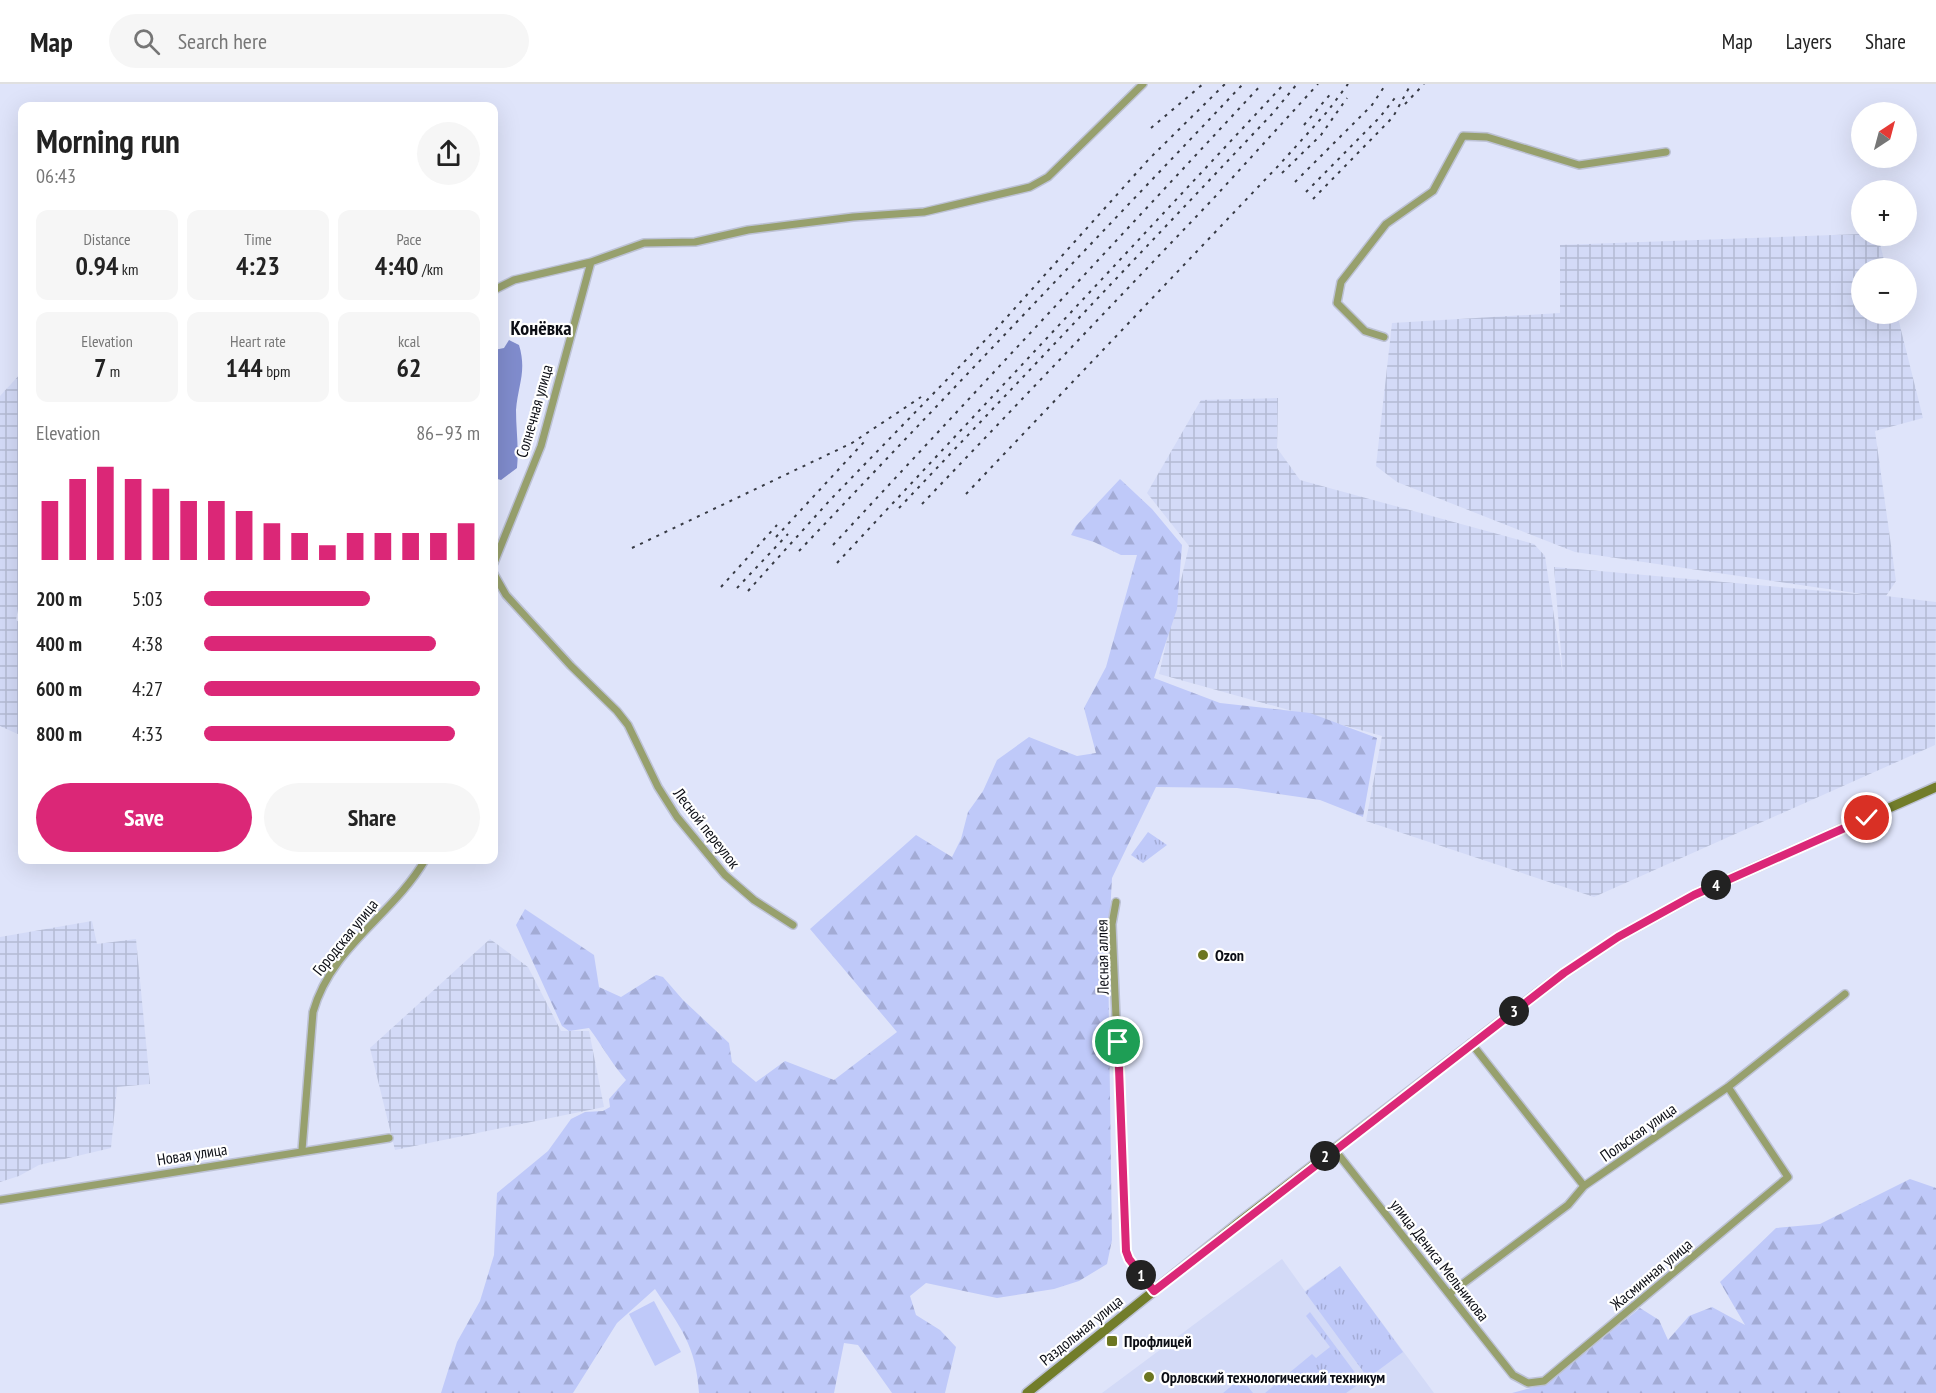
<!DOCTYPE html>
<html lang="en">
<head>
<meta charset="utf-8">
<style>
	:root { --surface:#fff; --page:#f6f6f6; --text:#222; --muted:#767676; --line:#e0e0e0; --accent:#db2777 }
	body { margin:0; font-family:"PT Sans Narrow",sans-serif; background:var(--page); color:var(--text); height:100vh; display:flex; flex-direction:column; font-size:22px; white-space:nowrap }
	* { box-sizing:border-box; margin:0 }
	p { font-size:20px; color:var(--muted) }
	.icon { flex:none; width:33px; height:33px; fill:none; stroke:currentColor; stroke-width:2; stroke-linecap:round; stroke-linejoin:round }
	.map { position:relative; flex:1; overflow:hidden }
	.details { position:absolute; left:18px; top:18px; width:480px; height:762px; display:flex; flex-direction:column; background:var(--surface); border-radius:12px; box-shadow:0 6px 24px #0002 }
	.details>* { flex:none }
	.needle { width:39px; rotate:36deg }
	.controls { position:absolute; left:1851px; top:18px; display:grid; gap:12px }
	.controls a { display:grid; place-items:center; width:66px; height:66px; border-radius:50%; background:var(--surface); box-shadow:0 6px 24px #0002; font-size:30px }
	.pin { position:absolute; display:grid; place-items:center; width:51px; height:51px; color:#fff; margin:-26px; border:3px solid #fff; border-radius:50%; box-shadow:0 2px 6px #0007 }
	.km { position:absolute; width:30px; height:30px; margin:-15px; border-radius:50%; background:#222; color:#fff; font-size:16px; line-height:30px; text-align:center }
	.round { display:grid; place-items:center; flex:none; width:63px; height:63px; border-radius:32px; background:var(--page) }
	.overview { display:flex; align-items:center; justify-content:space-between; height:102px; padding:0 18px }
	h1 { font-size:33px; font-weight:600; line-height:45px }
	.metrics { display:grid; grid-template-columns:repeat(3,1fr); gap:9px; height:102px; padding:6px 18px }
	.metrics div { display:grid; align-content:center; border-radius:12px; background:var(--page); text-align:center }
	.metrics b { font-size:26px; font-weight:600 }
	.metrics small { font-size:16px; font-weight:400 }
	.metrics p { font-size:16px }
	.chart { height:168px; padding:12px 18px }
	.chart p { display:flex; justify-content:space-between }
	.chart svg { width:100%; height:108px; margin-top:6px; stroke:var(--accent); stroke-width:6 }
	.action { display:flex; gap:12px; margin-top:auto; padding:12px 18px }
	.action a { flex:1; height:69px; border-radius:36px; background:var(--accent); color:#fff; font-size:24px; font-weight:600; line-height:69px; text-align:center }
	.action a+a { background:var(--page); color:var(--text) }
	ul { padding:0 18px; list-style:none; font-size:20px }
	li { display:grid; grid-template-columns:96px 72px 1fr; align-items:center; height:45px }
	li i { height:15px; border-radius:8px; background:var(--accent) }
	header { display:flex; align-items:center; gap:36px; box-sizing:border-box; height:84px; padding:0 30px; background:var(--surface); border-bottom:2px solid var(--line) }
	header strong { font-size:28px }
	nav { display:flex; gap:33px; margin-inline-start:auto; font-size:21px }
	.search { width:420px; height:54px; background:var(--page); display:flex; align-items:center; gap:15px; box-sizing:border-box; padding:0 21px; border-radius:33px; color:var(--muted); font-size:22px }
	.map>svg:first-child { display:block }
	.built { fill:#d3daf7 }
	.industrial { fill:url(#industrial-grid) }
	.grass { fill:url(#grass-tufts) }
	.forest { fill:url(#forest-firs) }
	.garden { fill:#bfc9f9 }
	.water { fill:#808ccd }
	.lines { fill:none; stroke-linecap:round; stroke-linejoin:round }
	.minor-casing { stroke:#bdc2d5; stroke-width:10 }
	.secondary-casing { stroke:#bdc2d5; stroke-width:12 }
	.minor { stroke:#97a06d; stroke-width:7 }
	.secondary { stroke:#727d2a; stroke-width:9 }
	.rail { stroke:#373a44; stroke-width:2; stroke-dasharray:3 6; stroke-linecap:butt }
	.route-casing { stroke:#fff; stroke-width:12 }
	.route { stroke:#db2777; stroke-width:8 }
	.poi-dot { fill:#6c7621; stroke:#fff; stroke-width:2 }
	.labels { text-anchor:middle; stroke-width:4.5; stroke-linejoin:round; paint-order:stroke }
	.street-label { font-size:16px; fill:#0c0e15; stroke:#fff }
	.poi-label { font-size:16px; font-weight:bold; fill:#0c0e15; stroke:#fff; text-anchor:start }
	.quarter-label { font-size:20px; font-weight:bold; fill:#0c0e15; stroke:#fff }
</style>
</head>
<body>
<header>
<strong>Map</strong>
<div class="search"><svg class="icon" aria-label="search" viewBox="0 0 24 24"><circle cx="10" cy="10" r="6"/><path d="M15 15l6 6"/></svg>Search here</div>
<nav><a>Map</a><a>Layers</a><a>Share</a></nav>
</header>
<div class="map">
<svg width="1936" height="1309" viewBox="0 0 1936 1309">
	<defs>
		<pattern id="industrial-grid" width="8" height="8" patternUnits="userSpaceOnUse" patternTransform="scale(1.5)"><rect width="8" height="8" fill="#d3daf7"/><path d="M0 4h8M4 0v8" fill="none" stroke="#b4bad3"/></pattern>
		<pattern id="grass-tufts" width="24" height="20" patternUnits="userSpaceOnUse" patternTransform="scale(1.5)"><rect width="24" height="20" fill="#bfc9f9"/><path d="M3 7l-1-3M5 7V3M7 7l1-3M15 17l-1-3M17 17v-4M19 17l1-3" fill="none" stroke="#a3abd5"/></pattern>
		<pattern id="forest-firs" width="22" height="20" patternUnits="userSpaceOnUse" patternTransform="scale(1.5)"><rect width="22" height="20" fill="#bfc9f9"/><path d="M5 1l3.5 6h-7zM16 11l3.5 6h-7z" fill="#a3abd5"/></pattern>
	</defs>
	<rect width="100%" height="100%" fill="#dfe4fa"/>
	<path class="built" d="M1282,1175L1305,1207L1340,1182L1434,1309H1102Z"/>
	<path class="industrial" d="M1861,150L1878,152L1886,184H1862V230H1897L1923,334L1875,347L1896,497L1886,512L1936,518L1935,661L1594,813L1366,737L1382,652L1159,590L1189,462L1147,409L1201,316L1278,314L1277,364L1300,396L1534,460L1545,472L1563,592L1554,483L1869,511L1575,468L1397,398L1376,382L1392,239L1560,229V161Z
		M22,288V524L18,525L16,536L22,540V652L0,642V312Z
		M92,837L97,860L136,855L150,1000L117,1003L111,1064L39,1081L19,1092L0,1098V853Z
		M490,855L528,883L561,947H589L604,1023L395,1066L370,964Z"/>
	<path class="grass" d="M1148,748L1167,761L1143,779L1131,771Z
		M1340,1182L1403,1268L1368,1294L1305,1208Z
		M1310,1228L1362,1298L1346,1309H1265L1312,1270L1316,1274L1330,1263L1306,1232Z
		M1241,1294L1253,1309H1223Z"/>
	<path class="forest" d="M1120,395L1152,425L1182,461L1177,525L1154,594L1220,619L1310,629L1377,654L1363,733L1320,716L1237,704L1156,703L1112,794L1108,867L1112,1156L1107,1180L1079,1197L1054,1205L997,1214L926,1199L910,1212L916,1231L940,1246L956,1263L945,1309H892L858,1261L844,1259L834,1309H699C696,1261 680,1243 655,1205L617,1239L573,1309H441L457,1258L480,1217L494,1171L497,1109L548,1067L571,1035L585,1028L603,1027L610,1023L609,1015L626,996C611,979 602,961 589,944L569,947L562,942L516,841L525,825L594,871L599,903L621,913L656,891L663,893L683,916L729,959L732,978L756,998L785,977L834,996L897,948L810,845L916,751L952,773L961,755L968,728L983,707L997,676L1029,653L1077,672L1096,669L1084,624L1106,583L1137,471H1121L1094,458L1071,451L1076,442Z
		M1910,1095L1936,1104V1309H1512L1545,1300L1640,1224L1659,1236L1668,1256L1689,1232L1712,1223L1745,1241L1720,1198L1776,1144L1820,1140Z"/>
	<path class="garden" d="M654,1217L681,1268L655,1282L629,1230Z"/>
	<path class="water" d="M509,256L519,261C527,287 518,301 516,326C516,346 519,363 517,384L501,396L494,394V266L504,264Z"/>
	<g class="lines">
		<g class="minor-casing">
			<path id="minor" d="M494,206L514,196L591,178L644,159L695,158L748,146L853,133L924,128L1030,103L1048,93L1143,0
				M1384,253L1365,247L1337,219L1341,198L1386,140L1433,107L1463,52L1487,53L1579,81L1666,68
				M494,479L541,362L591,178
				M494,490L506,511L571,582L617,627L628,641L658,703L677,733L725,791L754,816L793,841
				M1116,818L1112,840L1126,1167L1129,1175L1154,1207
				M1471,959L1584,1102
				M1334,1065L1513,1291L1528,1299L1544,1297L1788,1093L1728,1003
				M302,1066L313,928C331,863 393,831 425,776
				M0,1116L389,1054
				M1449,1210L1568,1121L1584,1102L1728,1003L1845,910"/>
		</g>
		<g class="secondary-casing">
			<path id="secondary" d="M1027,1309L1242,1136L1564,889L1618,853L1694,811L1936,703"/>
		</g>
		<use href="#minor" class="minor"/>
		<use href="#secondary" class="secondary"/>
		<path class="rail" d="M1405,20L1424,0
			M1304,41L1333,7
			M1151,44L1203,0
			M1282,89L1321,51L1347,14
			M1295,98L1372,21L1386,0
			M1306,108L1380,33L1398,10
			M1313,115L1393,33L1411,0
			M966,410L1280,80L1327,28L1348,0
			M922,420L1213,115L1318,0
			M899,424L1273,29L1297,0
			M776,453L864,358
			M833,461L1262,0
			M632,464L852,359L921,313
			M799,467L1243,0
			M837,479L1284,0
			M721,503L777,441
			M737,504L788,450
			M748,507L831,415L998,243L1149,75L1225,0"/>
	</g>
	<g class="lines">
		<g class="route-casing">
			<path id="route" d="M1118,958L1126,1167L1129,1175L1154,1207L1564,889L1618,853L1694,811L1867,734"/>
		</g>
		<use href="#route" class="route"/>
	</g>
	<g class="poi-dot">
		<circle cx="1203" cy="871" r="6"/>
		<rect x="1106" y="1251" width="12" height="12" rx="3"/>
		<circle cx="1149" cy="1293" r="6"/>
	</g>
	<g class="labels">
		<g class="street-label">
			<text transform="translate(534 327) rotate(-74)" y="6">Солнечная улица</text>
			<text transform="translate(707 744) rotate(52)" y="6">Лесной переулок</text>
			<text transform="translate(345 853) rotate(-51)" y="6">Городская улица</text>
			<text transform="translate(1102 873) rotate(-91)" y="6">Лесная аллея</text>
			<text transform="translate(1638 1048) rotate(-35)" y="6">Польская улица</text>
			<text transform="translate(192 1070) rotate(-9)" y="6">Новая улица</text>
			<text transform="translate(1440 1176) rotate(52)" y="6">улица Дениса Мельникова</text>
			<text transform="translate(1651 1190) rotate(-40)" y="6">Жасминная улица</text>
			<text transform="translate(1081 1246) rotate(-39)" y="6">Раздольная улица</text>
		</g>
		<g class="poi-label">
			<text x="1215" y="877">Ozon</text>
			<text x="1124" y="1263">Профлицей</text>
			<text x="1161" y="1299">Орловский технологический техникум</text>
		</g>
		<g class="quarter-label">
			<text x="541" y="251">Конёвка</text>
		</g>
	</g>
</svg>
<div class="controls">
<a><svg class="needle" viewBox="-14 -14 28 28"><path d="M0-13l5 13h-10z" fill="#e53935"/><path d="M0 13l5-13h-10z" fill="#767676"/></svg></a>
<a>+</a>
<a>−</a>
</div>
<div class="pin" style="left:1118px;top:958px;background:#1e9e55"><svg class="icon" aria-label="arrive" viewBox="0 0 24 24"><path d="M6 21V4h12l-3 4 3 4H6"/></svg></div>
<div class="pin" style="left:1867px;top:734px;background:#d93025"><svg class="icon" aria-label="check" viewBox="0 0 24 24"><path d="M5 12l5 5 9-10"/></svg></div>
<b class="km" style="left:1141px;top:1191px">1</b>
<b class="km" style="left:1325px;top:1072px">2</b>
<b class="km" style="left:1514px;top:927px">3</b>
<b class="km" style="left:1716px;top:801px">4</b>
<section class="details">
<div class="overview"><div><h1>Morning run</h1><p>06:43</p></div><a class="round"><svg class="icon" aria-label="share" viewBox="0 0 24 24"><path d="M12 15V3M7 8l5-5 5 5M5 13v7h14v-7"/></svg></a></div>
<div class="metrics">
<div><p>Distance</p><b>0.94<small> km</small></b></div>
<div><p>Time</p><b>4:23</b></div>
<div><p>Pace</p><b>4:40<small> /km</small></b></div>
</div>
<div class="metrics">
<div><p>Elevation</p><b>7<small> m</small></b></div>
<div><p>Heart rate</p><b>144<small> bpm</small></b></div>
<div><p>kcal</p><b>62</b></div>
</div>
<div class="chart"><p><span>Elevation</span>86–93 m</p>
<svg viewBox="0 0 160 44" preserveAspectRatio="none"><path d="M5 44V20M15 44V11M25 44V6M35 44V11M45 44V15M55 44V20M65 44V20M75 44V24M85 44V29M95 44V33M105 44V38M115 44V33M125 44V33M135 44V33M145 44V33M155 44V29"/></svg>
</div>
<ul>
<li><b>200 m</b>5:03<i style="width:60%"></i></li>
<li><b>400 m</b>4:38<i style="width:84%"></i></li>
<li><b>600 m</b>4:27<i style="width:100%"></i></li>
<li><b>800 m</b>4:33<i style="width:91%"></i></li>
</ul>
<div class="action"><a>Save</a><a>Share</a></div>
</section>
</div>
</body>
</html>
